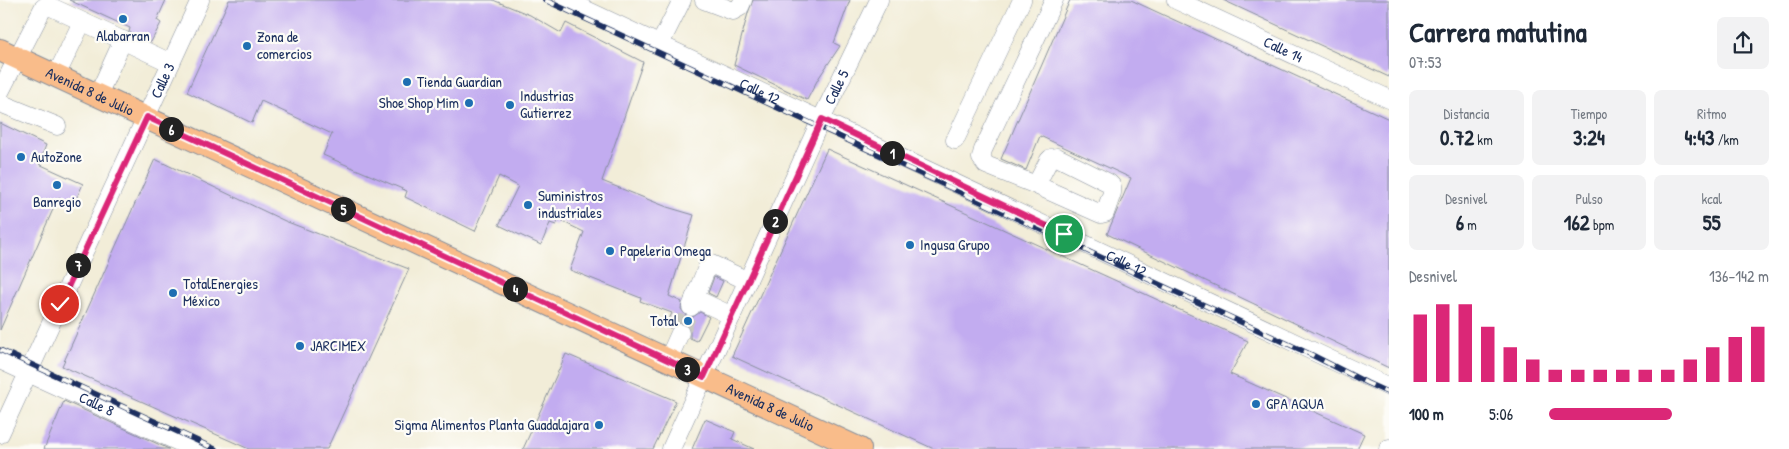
<!DOCTYPE html>
<html lang="es">
<head>
<meta charset="utf-8">
<style>
	:root { --surface:#fff; --page:#f2f2f3; --text:#1f2937; --muted:#747a83; --accent:#db2777 }
	body { margin:0; font-family:"Patrick Hand",sans-serif; background:var(--page); color:var(--text); height:100vh; display:flex; flex-direction:column; font-size:19px; white-space:nowrap }
	* { box-sizing:border-box; margin:0 }
	p { font-size:16px; color:var(--muted) }
	.icon { flex:none; width:28px; height:28px; fill:none; stroke:currentColor; stroke-width:2; stroke-linecap:round; stroke-linejoin:round }
	.map { position:relative; flex:1; overflow:hidden }
	.panel { display:flex; flex-direction:column; background:var(--surface); width:400px }
	.panel>* { flex:none }
	.pin { position:absolute; display:grid; place-items:center; width:42px; height:42px; color:#fff; margin:-21px; border:2px solid #fff; border-radius:50%; box-shadow:0 1px 5px #0007 }
	.km { position:absolute; width:25px; height:25px; margin:-12px; border-radius:50%; background:#222; color:#fff; font-size:14px; line-height:25px; text-align:center }
	.round { display:grid; place-items:center; flex:none; width:52px; height:52px; border-radius:8px; background:var(--page) }
	.overview { display:flex; align-items:center; justify-content:space-between; height:85px; padding:0 20px }
	h1 { font-size:28px; font-weight:700; line-height:38px }
	.metrics { display:grid; grid-template-columns:repeat(3,1fr); gap:8px; height:85px; padding:5px 20px }
	.metrics div { display:grid; align-content:center; border-radius:8px; background:var(--page); text-align:center }
	.metrics b { font-size:21px; font-weight:700 }
	.metrics small { font-size:14px; font-weight:400 }
	.metrics p { font-size:14px }
	.chart { height:140px; padding:10px 20px }
	.chart p { display:flex; justify-content:space-between }
	.chart svg { width:100%; height:90px; margin-top:5px; stroke:var(--accent); stroke-width:6 }
	ul { padding:0 20px; list-style:none; font-size:16px }
	li { display:grid; grid-template-columns:80px 60px 1fr; align-items:center; height:38px }
	li i { height:12px; border-radius:6px; background:var(--accent) }
	main { display:flex; flex:1; min-height:0 }
	.map>svg:first-child { display:block }
	.building { fill:#c2acf0 }
	.lines { fill:none; stroke-linecap:round; stroke-linejoin:round }
	.minor-tunnel { stroke:#c7c7c0; stroke-width:18; stroke-dasharray:18 9; stroke-linecap:butt }
	.minor-casing { stroke:#868e9b; stroke-width:19 }
	.major-casing { stroke:#868e9b; stroke-width:24 }
	.minor { stroke:#fff; stroke-width:18 }
	.major { stroke:#f9bc8a; stroke-width:22 }
	.rail-casing { stroke:#1b2f5e; stroke-width:5.5 }
	.rail { stroke:#fdfcf7; stroke-width:4; stroke-dasharray:11; stroke-linecap:butt }
	.route-casing { stroke:#fff; stroke-width:10 }
	.route { stroke:#db2777; stroke-width:6 }
	.poi-dot { fill:#1f6fb2; stroke:#fdfcf7; stroke-width:2 }
	.labels { text-anchor:middle; stroke-width:4.5; stroke-linejoin:round; paint-order:stroke }
	.poi-label { font-size:15px; fill:#1b2f5e; stroke:#fdfcf7; text-anchor:start }
	.street-label { font-size:15px; fill:#1b2f5e; stroke:#fdfcf7 }
</style>
</head>
<body>
<main>
<div class="map">
<svg width="1389" height="449" viewBox="0 0 1389 449">
	<rect width="100%" height="100%" fill="#fdfcf7"/>
	<filter id="ink" filterUnits="userSpaceOnUse"><feTurbulence type="fractalNoise" baseFrequency=".02" numOctaves="2"/><feDisplacementMap in="SourceGraphic" scale="10" xChannelSelector="R" yChannelSelector="G"/><feConvolveMatrix kernelMatrix="1 2 1 2 8 2 1 2 1" color-interpolation-filters="sRGB"/></filter>
	<filter id="wash" filterUnits="userSpaceOnUse"><feTurbulence type="fractalNoise" baseFrequency=".0096" numOctaves="4" result="noise"/><feDisplacementMap in="SourceGraphic" scale="20" xChannelSelector="R" yChannelSelector="G"/><feGaussianBlur stdDeviation="1.12" result="paint"/><feColorMatrix in="noise" values="0 0 0 0 0 0 0 0 0 0 0 0 0 0 0 0 0 1.4 0 .05"/><feComposite in="paint" operator="in"/></filter>
	<g filter="url(#wash)">
		<rect width="100%" height="100%" fill="#f2edd8"/>
		<g id="blocks">
			<path class="building" d="M69,0H166L157,20L161,23L151,42L129,32L130,28Z
				M229,0H493L530,15L561,33L566,23L643,62L602,181L667,207L694,215L669,296L682,302L681,309L687,317H693L700,312L709,317L697,341L690,338V331L685,324L678,323L671,328L666,326L672,313L640,301L641,298L570,270L584,232L559,220L556,225L550,223L541,245L499,225L518,186L499,176L475,231L405,197L407,191L323,155L332,134L261,101L252,123L187,92Z
				M753,0H850L834,43L840,46L818,79L807,100L734,65L748,13Z
				M1070,0H1131L1389,119V368L1107,234L1131,178L1040,136L1026,170L1001,159Z
				M1223,0H1389V77Z
				M0,123L46,145L39,164L83,184L73,206L58,198L0,330Z
				M827,149L1248,341L1230,374L1364,434L1357,449H934L732,356Z
				M155,159L285,221L409,269L327,449H249L62,366Z
				M714,277L723,281L716,297L708,293Z
				M566,354L676,401L653,449H523Z
				M64,401L169,449H44Z
				M705,419L735,432L732,439L754,449H692Z"/>
		</g>
	</g>
	<g filter="url(#ink)">
		<use href="#blocks" fill-opacity="0" stroke="#868e9b" stroke-width="1"/>
		<g class="lines">
			<path class="minor-tunnel" d="M680,333L691,307"/>
			<g class="minor-casing">
				<g id="minor">
					<path id="s1" d="M565,0L1389,387"/>
					<path d="M704,0L733,11L740,7L743,0"/>
					<path id="s2" d="M1176,0L1389,99"/>
					<path d="M660,44L682,0"/>
					<path d="M56,76L82,22"/>
					<path d="M0,92L43,8L47,5L171,63"/>
					<path d="M98,95L123,40"/>
					<path d="M0,103L57,126"/>
					<path d="M955,140L1022,0"/>
					<path d="M1036,185L1101,214L1105,213L1112,193V186L1109,183L1057,157L1051,158L1049,160L1036,185L986,165L981,158L983,150L1054,0"/>
					<path d="M694,298L732,316"/>
					<path d="M691,307L708,265L711,264L748,281"/>
					<path id="s3" d="M0,360L194,449"/>
					<path d="M668,360L680,333"/>
					<path id="s4" d="M0,434L200,0"/>
					<path id="s5" d="M671,449L818,126L879,0"/>
					<path d="M1388,449L1389,448"/>
				</g>
			</g>
			<g class="major-casing">
				<g id="major">
					<path id="s6" d="M0,50L860,449"/>
				</g>
			</g>
			<use href="#minor" class="minor"/>
			<use href="#major" class="major"/>
			<g class="rail-casing">
				<path id="rail" d="M545,0L1312,355L1367,383L1389,393
					M0,350L215,449"/>
			</g>
			<use href="#rail" class="rail"/>
		</g>
	</g>
	<g class="lines" filter="url(#ink)">
		<g class="route-casing">
			<path id="route" d="M60,304L147,117L704,377L822,119L1064,234"/>
		</g>
		<use href="#route" class="route"/>
	</g>
	<g class="poi-dot">
		<circle cx="123" cy="19" r="5"/>
		<circle cx="247" cy="46" r="5"/>
		<circle cx="407" cy="82" r="5"/>
		<circle cx="469" cy="103" r="5"/>
		<circle cx="510" cy="105" r="5"/>
		<circle cx="21" cy="157" r="5"/>
		<circle cx="57" cy="185" r="5"/>
		<circle cx="528" cy="205" r="5"/>
		<circle cx="910" cy="245" r="5"/>
		<circle cx="610" cy="251" r="5"/>
		<circle cx="173" cy="293" r="5"/>
		<circle cx="688" cy="321" r="5"/>
		<circle cx="300" cy="346" r="5"/>
		<circle cx="1256" cy="404" r="5"/>
		<circle cx="599" cy="425" r="5"/>
	</g>
	<g class="labels">
		<g class="poi-label">
			<text x="123" y="41" text-anchor="middle">Alabarran</text>
			<text x="257" y="42">Zona de<tspan x="257" dy="17">comercios</tspan></text>
			<text x="417" y="87">Tienda Guardian</text>
			<text x="520" y="101">Industrias<tspan x="520" dy="17">Gutierrez</tspan></text>
			<text x="459" y="108" text-anchor="end">Shoe Shop Mim</text>
			<text x="31" y="162">AutoZone</text>
			<text x="538" y="201">Suministros<tspan x="538" dy="17">industriales</tspan></text>
			<text x="57" y="207" text-anchor="middle">Banregio</text>
			<text x="920" y="250">Ingusa Grupo</text>
			<text x="620" y="256">Papeleria Omega</text>
			<text x="183" y="289">TotalEnergies<tspan x="183" dy="17">México</tspan></text>
			<text x="678" y="326" text-anchor="end">Total</text>
			<text x="310" y="351">JARCIMEX</text>
			<text x="1266" y="409">GPA AQUA</text>
			<text x="589" y="430" text-anchor="end">Sigma Alimentos Planta Guadalajara</text>
		</g>
		<g class="street-label">
			<text dy="5" stroke="none"><textPath href="#s2" startOffset="118">Calle 14</textPath></text>
			<text dy="5" stroke="none"><textPath href="#s4" startOffset="389">Calle 3</textPath></text>
			<text dy="5" stroke="none"><textPath href="#s5" startOffset="398">Calle 5</textPath></text>
			<text dy="5" stroke="none"><textPath href="#s6" startOffset="99">Avenida 8 de Julio</textPath></text>
			<text dy="5" stroke="none"><textPath href="#s1" startOffset="215">Calle 12</textPath></text>
			<text dy="5" stroke="none"><textPath href="#s1" startOffset="620">Calle 12</textPath></text>
			<text dy="5" stroke="none"><textPath href="#s3" startOffset="106">Calle 8</textPath></text>
			<text dy="5" stroke="none"><textPath href="#s6" startOffset="849">Avenida 8 de Julio</textPath></text>
		</g>
	</g>
</svg>
<div class="pin" style="left:1064px;top:234px;background:#1e9e55"><svg class="icon" aria-label="arrive" viewBox="0 0 24 24"><path d="M6 21V4h12l-3 4 3 4H6"/></svg></div>
<div class="pin" style="left:60px;top:304px;background:#d93025"><svg class="icon" aria-label="check" viewBox="0 0 24 24"><path d="M5 12l5 5 9-10"/></svg></div>
<b class="km" style="left:892px;top:153px">1</b>
<b class="km" style="left:775px;top:221px">2</b>
<b class="km" style="left:687px;top:369px">3</b>
<b class="km" style="left:515px;top:289px">4</b>
<b class="km" style="left:343px;top:209px">5</b>
<b class="km" style="left:171px;top:129px">6</b>
<b class="km" style="left:78px;top:265px">7</b>
</div>
<section class="panel">
<div class="overview"><div><h1>Carrera matutina</h1><p>07:53</p></div><a class="round"><svg class="icon" aria-label="share" viewBox="0 0 24 24"><path d="M12 15V3M7 8l5-5 5 5M5 13v7h14v-7"/></svg></a></div>
<div class="metrics">
<div><p>Distancia</p><b>0.72<small> km</small></b></div>
<div><p>Tiempo</p><b>3:24</b></div>
<div><p>Ritmo</p><b>4:43<small> /km</small></b></div>
</div>
<div class="metrics">
<div><p>Desnivel</p><b>6<small> m</small></b></div>
<div><p>Pulso</p><b>162<small> bpm</small></b></div>
<div><p>kcal</p><b>55</b></div>
</div>
<div class="chart"><p><span>Desnivel</span>136–142 m</p>
<svg viewBox="0 0 160 44" preserveAspectRatio="none"><path d="M5 44V11M15 44V6M25 44V6M35 44V17M45 44V27M55 44V33M65 44V38M75 44V38M85 44V38M95 44V38M105 44V38M115 44V38M125 44V33M135 44V27M145 44V22M155 44V17"/></svg>
</div>
<ul>
<li><b>100 m</b>5:06<i style="width:56%"></i></li>
</ul>
</section>
</main>
</body>
</html>
